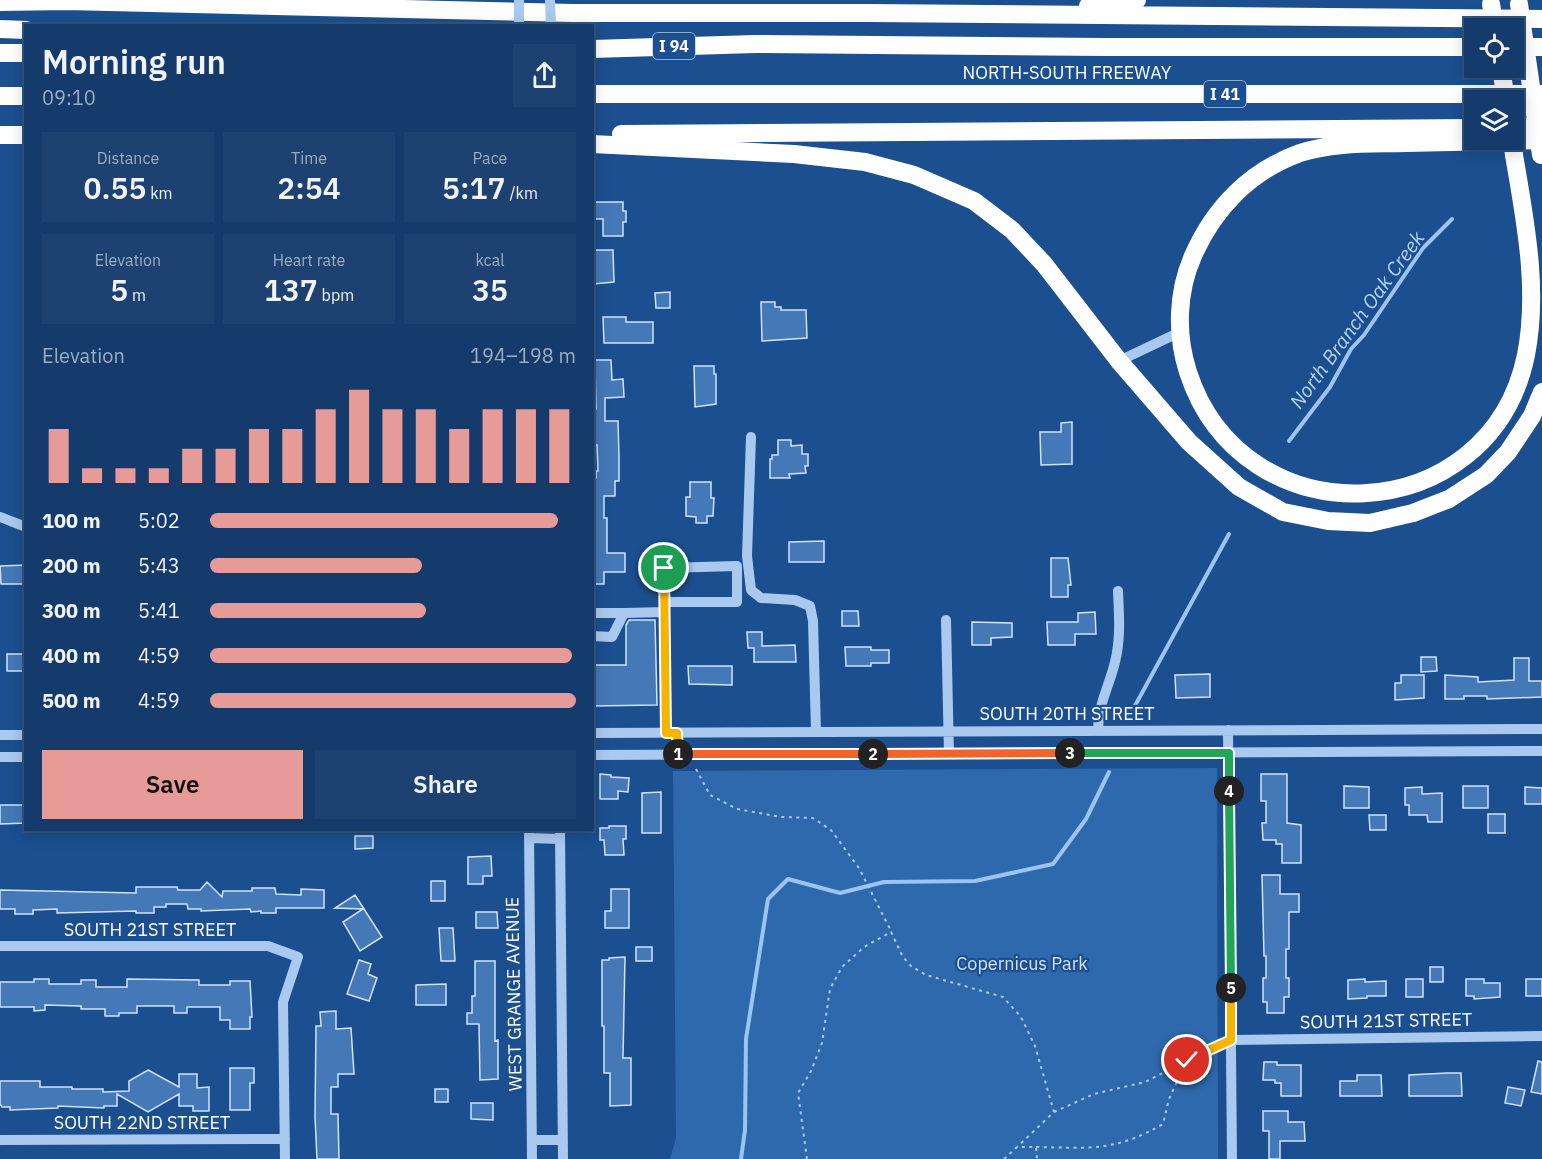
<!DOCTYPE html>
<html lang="en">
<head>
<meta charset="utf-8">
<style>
	:root { --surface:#143b6b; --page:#1d4271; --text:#f1f3f6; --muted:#9dadc1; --line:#33557e; --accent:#e69b98 }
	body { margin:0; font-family:"IBM Plex Sans",sans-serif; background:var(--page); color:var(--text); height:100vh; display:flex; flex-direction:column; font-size:22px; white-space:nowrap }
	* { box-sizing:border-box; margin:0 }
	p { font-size:20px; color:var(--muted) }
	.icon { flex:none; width:33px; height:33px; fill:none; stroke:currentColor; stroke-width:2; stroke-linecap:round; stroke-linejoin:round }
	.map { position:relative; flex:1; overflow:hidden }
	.details { position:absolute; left:24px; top:24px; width:570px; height:807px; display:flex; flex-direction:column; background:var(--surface); border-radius:0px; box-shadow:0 3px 15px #0003,0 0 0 2px var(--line) }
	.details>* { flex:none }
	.controls { position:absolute; left:1464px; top:18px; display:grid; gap:12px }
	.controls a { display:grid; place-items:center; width:60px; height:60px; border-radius:0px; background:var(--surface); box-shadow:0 3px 15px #0003,0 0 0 2px var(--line); font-size:30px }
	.pin { position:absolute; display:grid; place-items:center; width:51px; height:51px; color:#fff; margin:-26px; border:3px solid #fff; border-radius:50%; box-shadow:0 2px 6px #0007 }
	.km { position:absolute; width:30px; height:30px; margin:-15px; border-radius:50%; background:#222; color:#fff; font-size:16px; line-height:30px; text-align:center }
	.round { display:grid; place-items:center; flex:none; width:63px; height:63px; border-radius:0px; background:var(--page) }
	.headline { display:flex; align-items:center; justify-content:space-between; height:102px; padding:0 18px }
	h1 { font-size:33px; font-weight:600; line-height:45px }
	.metrics { display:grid; grid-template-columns:repeat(3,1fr); gap:9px; height:102px; padding:6px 18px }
	.metrics div { display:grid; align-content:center; border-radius:0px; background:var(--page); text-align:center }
	.metrics b { font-size:30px; font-weight:600 }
	.metrics small { font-size:16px; font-weight:400 }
	.metrics p { font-size:16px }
	.chart { height:168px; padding:12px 18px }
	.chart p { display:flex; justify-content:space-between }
	.chart svg { width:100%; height:108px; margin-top:6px; stroke:var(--accent); stroke-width:6 }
	.action { display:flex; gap:12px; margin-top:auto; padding:12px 18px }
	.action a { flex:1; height:69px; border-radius:0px; background:var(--accent); color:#111; font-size:24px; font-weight:600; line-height:69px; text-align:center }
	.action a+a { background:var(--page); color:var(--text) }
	ul { padding:0 18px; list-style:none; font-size:20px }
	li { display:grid; grid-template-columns:96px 72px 1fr; align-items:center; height:45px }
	li i { height:15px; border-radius:8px; background:var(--accent) }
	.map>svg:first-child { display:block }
	.green { fill:#2e69ad }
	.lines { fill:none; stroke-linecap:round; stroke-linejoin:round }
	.stream { stroke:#9cc4f0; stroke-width:4 }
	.building { fill:#4478b7; stroke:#cfe3fa; stroke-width:1.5 }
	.path { stroke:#a9c9ee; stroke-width:2; stroke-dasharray:3 4.5; stroke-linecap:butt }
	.minor { stroke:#a9c9ee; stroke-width:10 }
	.highway { stroke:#fff; stroke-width:18 }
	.minor-bridge { stroke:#a9c9ee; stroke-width:10 }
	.highway-bridge { stroke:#fff; stroke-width:18 }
	.split-1-casing { stroke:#fff; stroke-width:12 }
	.split-2-casing { stroke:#fff; stroke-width:12 }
	.split-3-casing { stroke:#fff; stroke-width:12 }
	.split-4-casing { stroke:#fff; stroke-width:12 }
	.split-5-casing { stroke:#fff; stroke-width:12 }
	.split-6-casing { stroke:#fff; stroke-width:12 }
	.split-1 { stroke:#f5b400; stroke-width:8 }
	.split-2 { stroke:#f0652b; stroke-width:8 }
	.split-3 { stroke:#f0652b; stroke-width:8 }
	.split-4 { stroke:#22a559; stroke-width:8 }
	.split-5 { stroke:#22a559; stroke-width:8 }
	.split-6 { stroke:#f5b400; stroke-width:8 }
	.labels { text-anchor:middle; stroke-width:4.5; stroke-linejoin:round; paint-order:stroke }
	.shield { fill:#1b4f8f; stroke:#bbcadd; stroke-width:1.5 }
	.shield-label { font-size:16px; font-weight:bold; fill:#fff }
	.street-label { font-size:18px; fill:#fff; stroke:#1b4f8f }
	.park-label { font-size:18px; fill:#cfe3fa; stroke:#1b4f8f }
	.water-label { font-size:20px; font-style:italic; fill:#b5d3f5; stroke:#1b4f8f }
</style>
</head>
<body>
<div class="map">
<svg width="1542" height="1159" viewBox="0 0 1542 1159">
	<rect width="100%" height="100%" fill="#1b4f8f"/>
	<path class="green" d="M1217,768L1218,1159H670L676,1138L673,771Z"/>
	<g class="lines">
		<path class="stream" d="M1289,441L1330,387L1351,349L1364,335L1423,248L1452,219
			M1131,713L1229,534
			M741,1159L745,1130L746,1039L768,899L788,879L840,893L884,882L975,881L1053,864L1086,819L1109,772"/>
	</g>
	<path class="building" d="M592,202H623V211H626V222H623V236H603V219H592Z
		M592,250H613L614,282L593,284Z
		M670,292V308H656L655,293Z
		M761,302H775V307H781V310H806L807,338L762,341Z
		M603,317H626V322H653V343H604Z
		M595,360H611L612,380L623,379L624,397L605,398V421H618L619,457V481H615V496H604V518H607V553H625V572H604V584H592V478H596V471H598L597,445H592V409H596Z
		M694,366H714V374H716V404L695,407Z
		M1072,422V464L1041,465L1040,432H1061V423Z
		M778,440H791V446L802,445V454H808V466H805L806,473L789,474L790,478H770V459H772V455H778Z
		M690,482H711V498H714L713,516H707V523H696V517L686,516V497H690Z
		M824,541V562H789V542Z
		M1051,558H1068L1071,585H1068V597H1051Z
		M26,565V584H1L0,566Z
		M842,611H858L859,626H842Z
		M1095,612L1096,634H1075V645H1048L1047,622H1078V613Z
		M629,620H655L657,705L592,706V665H626V625Z
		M972,622L1012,623V637L991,638V645H972Z
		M747,632H762V646L795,645L796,662H754V648H748Z
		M845,647H871V650H889V663H871V666H846Z
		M7,654H26V671H7Z
		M1421,657H1436L1437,671L1421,672Z
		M1514,658H1529V681H1542V697L1487,699V696H1464V699H1445V675L1478,677V682L1514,680Z
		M688,666H732V685L689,684Z
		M1210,674V697L1176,698L1175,675Z
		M1401,675H1424V698L1395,700V683H1401Z
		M600,774L611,775V777L629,778L628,792L618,791V799H600Z
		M1261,774H1287V823L1301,825V863H1282V844H1276V840H1263L1262,823H1266V801H1261Z
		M1344,786L1369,787V808H1344Z
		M1463,786H1488V808H1463Z
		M1422,787V794L1442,793V822H1428L1427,815H1409V805H1405V788Z
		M1525,787L1542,788V804H1525Z
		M661,792V833H642V793Z
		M0,805H26V823L0,824Z
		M1488,814H1505V833H1488Z
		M1369,815H1386V830H1370Z
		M609,826H626V839H623L624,855H605L604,840H600V828H609Z
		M355,836H373V848L355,849Z
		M491,856L492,876H483V884H468V857Z
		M1262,875H1280V894H1299V912H1289V949H1286V978H1289V997H1284V1013H1267V1002H1263V978H1266V956H1264Z
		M431,881H445V901H431Z
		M207,882L222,897L223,891H252V888H275L276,894L301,895V889L324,890V908H276V913H261V911L251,912L250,909L201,911V909H188L187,904H166V907H154V913H136V911L57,913V909L33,910V914H15V909H0V890L136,893V887H177L178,890H200Z
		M611,889H629V928H605V911H611Z
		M355,895L382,937L360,951L343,922L363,909L335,908Z
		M476,912H497L498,928H476Z
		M439,928H453L455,961H441Z
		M636,947H652V961H636Z
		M625,957L623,1058H631V1105L610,1106V1073H604V1026H602V960H609V958Z
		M359,960L371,964L368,974L377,978L369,1001L347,994Z
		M475,961H495V1041L498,1040V1079L480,1080L479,1024H467V1013H472V996H475Z
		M1430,967H1443V982H1430Z
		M34,979H49V984H81V980H96V987H127V979L199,980V985H230V981H250L252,1017H250V1029H230V1020H220V1007H187V1013H174V1006H137V1013H119V1016H105V1009H81V1006L45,1005V1010L34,1011V1007H0V982H34Z
		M1365,979V982L1386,981V996H1367V998L1348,999V980Z
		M1406,979H1423V997H1406Z
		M1466,979H1484V983H1500V997L1474,999V996H1466Z
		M1526,979H1542V996H1526Z
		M446,984V1005H416V985Z
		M336,1011V1029L351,1028L354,1074H338V1087H331V1114H338L339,1159H317L315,1117L316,1026H321L320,1012Z
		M1538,1061L1542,1062V1094L1531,1092Z
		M1264,1062H1277V1065H1301V1096H1281V1083H1275V1080H1263Z
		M230,1068H254V1083H250V1110H230Z
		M148,1070L179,1087V1074H197V1088L209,1087V1111H193V1106H179V1094L148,1112L117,1094V1106H104V1108L58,1106V1108L10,1110V1107H2L0,1104V1081H40V1087H72V1089H103V1092L129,1091V1081Z
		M1447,1073H1461L1462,1096H1409V1075Z
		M1357,1075H1381L1382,1096H1340V1081H1357Z
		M1508,1087L1525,1090L1521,1106L1505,1103Z
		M435,1089H448V1102H435Z
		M471,1103H493V1120L471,1119Z
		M1263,1111H1288V1122H1304L1305,1141H1280V1159H1269V1131H1263Z"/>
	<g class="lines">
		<path class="path" d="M696,769L710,795L737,809L781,817L813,818L831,830L859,868L891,931
			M1054,1112L1094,1094L1145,1082L1220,1044
			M1036,1147C1089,1148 1115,1152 1163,1124L1169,1099L1187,1060
			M807,1159L798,1093L811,1071L822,1043L830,989L842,967L864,947L891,932L903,957L911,966L926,975L1003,997L1021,1017L1035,1046L1054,1112L1017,1147
			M1004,1159L1017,1147H1036L1037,1159"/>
		<path class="minor" d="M1119,361L1180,332
			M751,437L747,556L751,590L761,598L795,600L810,606L813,621L816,732
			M0,517L26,527
			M664,602H737V566L664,568V612
			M592,613H624
			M946,620L949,754
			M592,636L612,637L624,613L664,612L666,733
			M1228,730L1232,1159
			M1098,731C1098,704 1109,687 1115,662C1121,638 1119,615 1118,591
			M592,733L1542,729
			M0,735H26
			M592,755L1542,751
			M0,757H26
			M529,830L532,1159
			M560,830L563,1159
			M529,838L560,839
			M0,946H268L298,957L283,1002L285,1159
			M1231,1040L1542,1036
			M0,1140L285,1139
			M532,1140H563"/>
		<path class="highway" d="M0,2L67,1L572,13H870L1542,19
			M1088,6L1137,0
			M0,29L26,30
			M1514,47H1542
			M592,49L755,44L1105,47H1474
			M0,53H26
			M592,94H1542
			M0,96H26
			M1514,127H1542
			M621,134L1474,128
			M0,135H26
			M592,144L794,154L865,162L914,175L974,201L1012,230L1044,264L1119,361L1189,442L1239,487L1283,512L1328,521L1370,523L1413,513L1449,499L1486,475L1508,452L1532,416L1542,392
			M1514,155C1525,220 1539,289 1526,355C1490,531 1243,542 1188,372C1176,335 1177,292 1193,256C1214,208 1250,171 1300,153C1334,142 1371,144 1406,143C1451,142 1497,141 1542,140"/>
		<path class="minor-bridge" d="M519,0V26
			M550,0L551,26"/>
		<path class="highway-bridge" d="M1491,4L1495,28
			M1519,4L1541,155
			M1501,68L1506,100
			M1512,140L1514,155"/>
	</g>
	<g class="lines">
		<g class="split-1-casing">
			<path id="split-1" d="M664,568L666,733H677L678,754"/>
		</g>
		<g class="split-2-casing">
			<path id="split-2" d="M678,754H873"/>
		</g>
		<g class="split-3-casing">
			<path id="split-3" d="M873,754L1070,753"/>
		</g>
		<g class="split-4-casing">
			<path id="split-4" d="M1070,753H1229V791"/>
		</g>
		<g class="split-5-casing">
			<path id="split-5" d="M1229,791L1231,988"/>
		</g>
		<g class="split-6-casing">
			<path id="split-6" d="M1187,1060L1231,1040V988"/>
		</g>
		<use href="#split-1" class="split-1"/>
		<use href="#split-2" class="split-2"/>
		<use href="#split-3" class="split-3"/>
		<use href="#split-4" class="split-4"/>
		<use href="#split-5" class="split-5"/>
		<use href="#split-6" class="split-6"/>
	</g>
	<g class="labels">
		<g class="shield">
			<rect x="653" y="33" width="42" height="26" rx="4.5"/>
			<rect x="1204" y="81" width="42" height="26" rx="4.5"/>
		</g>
		<g class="shield-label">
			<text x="674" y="52">I 94</text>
			<text x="1225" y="100">I 41</text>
		</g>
		<g class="street-label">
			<text x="1067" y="79">NORTH-SOUTH FREEWAY</text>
			<text x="1067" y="720">SOUTH 20TH STREET</text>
			<text x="150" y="936">SOUTH 21ST STREET</text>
			<text transform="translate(514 994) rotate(-91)" y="6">WEST GRANGE AVENUE</text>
			<text transform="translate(1386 1021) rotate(-1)" y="6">SOUTH 21ST STREET</text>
			<text x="142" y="1129">SOUTH 22ND STREET</text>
		</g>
		<g class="park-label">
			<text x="1022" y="970">Copernicus Park</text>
		</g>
		<g class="water-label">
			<text transform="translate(1357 320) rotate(-54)" y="7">North Branch Oak Creek</text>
		</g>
	</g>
</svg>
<div class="controls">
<a><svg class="icon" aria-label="locate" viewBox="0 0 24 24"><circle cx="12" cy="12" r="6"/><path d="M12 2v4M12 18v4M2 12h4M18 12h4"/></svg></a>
<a><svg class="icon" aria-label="layers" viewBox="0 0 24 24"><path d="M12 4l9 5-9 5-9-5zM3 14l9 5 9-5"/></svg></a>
</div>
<div class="pin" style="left:664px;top:568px;background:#1e9e55"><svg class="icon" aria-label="arrive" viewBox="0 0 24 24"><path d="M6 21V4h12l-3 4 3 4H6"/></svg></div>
<div class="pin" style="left:1187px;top:1060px;background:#d93025"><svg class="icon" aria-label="check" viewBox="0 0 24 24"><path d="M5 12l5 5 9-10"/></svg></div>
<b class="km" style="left:678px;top:754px">1</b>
<b class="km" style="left:873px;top:754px">2</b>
<b class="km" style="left:1070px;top:753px">3</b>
<b class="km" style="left:1229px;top:791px">4</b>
<b class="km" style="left:1231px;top:988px">5</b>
<section class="details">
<div class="headline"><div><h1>Morning run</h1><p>09:10</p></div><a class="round"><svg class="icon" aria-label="share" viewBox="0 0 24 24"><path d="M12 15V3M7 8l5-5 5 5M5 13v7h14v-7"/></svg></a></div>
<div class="metrics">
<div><p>Distance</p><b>0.55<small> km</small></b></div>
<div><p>Time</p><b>2:54</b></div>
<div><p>Pace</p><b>5:17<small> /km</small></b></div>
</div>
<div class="metrics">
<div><p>Elevation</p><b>5<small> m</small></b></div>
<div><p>Heart rate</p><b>137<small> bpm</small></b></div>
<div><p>kcal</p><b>35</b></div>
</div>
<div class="chart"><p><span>Elevation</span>194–198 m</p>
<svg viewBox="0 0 160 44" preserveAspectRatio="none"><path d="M5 44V22M15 44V38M25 44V38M35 44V38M45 44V30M55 44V30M65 44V22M75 44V22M85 44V14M95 44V6M105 44V14M115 44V14M125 44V22M135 44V14M145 44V14M155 44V14"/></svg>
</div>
<ul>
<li><b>100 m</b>5:02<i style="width:95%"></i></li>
<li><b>200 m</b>5:43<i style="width:58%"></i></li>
<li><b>300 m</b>5:41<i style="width:59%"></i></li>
<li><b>400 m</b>4:59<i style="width:99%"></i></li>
<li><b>500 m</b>4:59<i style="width:100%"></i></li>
</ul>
<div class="action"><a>Save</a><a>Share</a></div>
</section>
</div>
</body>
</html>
